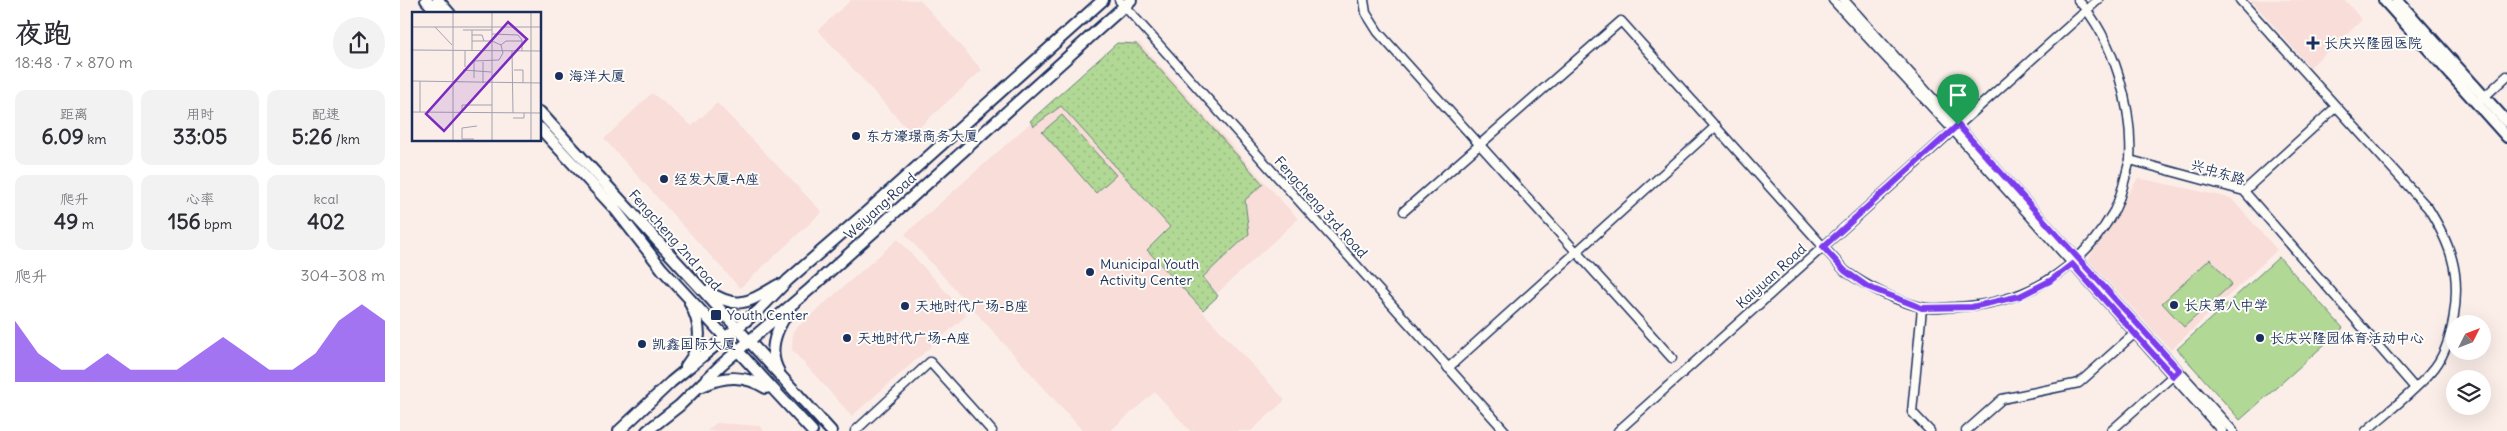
<!DOCTYPE html>
<html lang="zh">
<head>
<meta charset="utf-8">
<style>
	:root { --surface:#fff; --page:#f2f2f3; --text:#2b2b33; --muted:#7c7c81; --accent:#7c3aed }
	body { margin:0; font-family:Delius,"LXGW WenKai TC",sans-serif; background:var(--page); color:var(--text); height:100vh; display:flex; flex-direction:column; font-size:19px; white-space:nowrap }
	* { box-sizing:border-box; margin:0 }
	p { font-size:16px; color:var(--muted) }
	.icon { flex:none; width:28px; height:28px; fill:none; stroke:currentColor; stroke-width:2; stroke-linecap:round; stroke-linejoin:round }
	.map { position:relative; flex:1; overflow:hidden }
	.panel { display:flex; flex-direction:column; background:var(--surface); width:400px }
	.panel>* { flex:none }
	.needle { width:32px; rotate:48deg }
	.buttons { position:absolute; left:2046px; top:315px; display:grid; gap:10px }
	.buttons a { display:grid; place-items:center; width:45px; height:45px; border-radius:50%; background:var(--surface); box-shadow:0 5px 20px #0002; font-size:25px }
	.pin { position:absolute; display:grid; place-items:center; width:42px; height:42px; color:#fff; margin:-51px -21px; border-radius:50% 50% 50% 0; rotate:-45deg; box-shadow:0 0 5px #0007 }
	.pin .icon { rotate:45deg }
	.round { display:grid; place-items:center; flex:none; width:52px; height:52px; border-radius:26px; background:var(--page) }
	.summary { display:flex; align-items:center; justify-content:space-between; height:85px; padding:0 15px }
	h1 { font-size:28px; font-weight:800; line-height:38px }
	.stats { display:grid; grid-template-columns:repeat(3,1fr); gap:8px; height:85px; padding:5px 15px }
	.stats div { display:grid; align-content:center; border-radius:10px; background:var(--page); text-align:center }
	.stats b { font-size:21px; font-weight:800 }
	.stats small { font-size:14px; font-weight:400 }
	.stats p { font-size:14px }
	.chart { height:140px; padding:10px 15px }
	.chart p { display:flex; justify-content:space-between }
	.chart svg { width:100%; height:90px; margin-top:5px; fill:var(--accent); opacity:.7 }
	main { display:flex; flex:1; min-height:0 }
	.map>svg:first-child { display:block }
	.built { fill:#f8ddd9 }
	.grass { fill:url(#grass-dots); stroke:#668479 }
	.park { fill:#b1d894; stroke:#668479 }
	.lines { fill:none; stroke-linecap:round; stroke-linejoin:round }
	.minor-casing { stroke:#1b2f5e; stroke-width:11 }
	.major-casing { stroke:#1b2f5e; stroke-width:14 }
	.minor { stroke:#fdfcf7; stroke-width:8 }
	.major { stroke:#fdfcf7; stroke-width:10 }
	.route-casing { stroke:#fff; stroke-width:10 }
	.route { stroke:#7c3aed; stroke-width:6 }
	.poi-dot { fill:#1b2f5e; stroke:#fdfcf7; stroke-width:2 }
	.labels { text-anchor:middle; stroke-width:4; stroke-linejoin:round; paint-order:stroke }
	.poi-label { font-size:14px; fill:#1b2f5e; stroke:#fdfcf7; text-anchor:start }
	.street-label { font-size:14px; fill:#1b2f5e; stroke:#fdfcf7 }
	.inset-road { fill:none; stroke:#a1a2b1; stroke-width:1 }
	.view { fill:#7b2cbf; fill-opacity:0.15; stroke:#7b2cbf; stroke-width:2.5 }
	.inset-edge { fill:none; stroke:#1b2f5e; stroke-width:2.5 }
</style>
</head>
<body>
<main>
<section class="panel">
<div class="summary"><div><h1>夜跑</h1><p>18:48 · 7 × 870 m</p></div><a class="round"><svg class="icon" aria-label="share" viewBox="0 0 24 24"><path d="M12 15V3M7 8l5-5 5 5M5 13v7h14v-7"/></svg></a></div>
<div class="stats">
<div><p>距离</p><b>6.09<small> km</small></b></div>
<div><p>用时</p><b>33:05</b></div>
<div><p>配速</p><b>5:26<small> /km</small></b></div>
</div>
<div class="stats">
<div><p>爬升</p><b>49<small> m</small></b></div>
<div><p>心率</p><b>156<small> bpm</small></b></div>
<div><p>kcal</p><b>402</b></div>
</div>
<div class="chart"><p><span>爬升</span>304–308 m</p>
<svg viewBox="0 0 160 44" preserveAspectRatio="none"><path d="M0 44V14L10 30L20 38L30 38L40 30L50 38L60 38L70 38L80 30L90 22L100 30L110 38L120 38L130 30L140 14L150 6L160 14V44z"/></svg>
</div>
</section>
<div class="map">
<svg width="2107" height="431" viewBox="0 0 2107 431">
	<defs>
		<pattern id="grass-dots" width="8" height="8" patternUnits="userSpaceOnUse" patternTransform="scale(1.25)"><rect width="8" height="8" fill="#b1d894"/><path d="M2 2h.1M6 6h.1" fill="none" stroke="#98ba82" stroke-width="1.8" stroke-linecap="round"/></pattern>
	</defs>
	<rect width="100%" height="100%" fill="#fbeee9"/>
	<filter id="ink" filterUnits="userSpaceOnUse"><feTurbulence type="fractalNoise" baseFrequency=".02" numOctaves="2"/><feDisplacementMap in="SourceGraphic" scale="10" xChannelSelector="R" yChannelSelector="G"/><feConvolveMatrix kernelMatrix="1 2 1 2 8 2 1 2 1" color-interpolation-filters="sRGB"/></filter>
	<g filter="url(#ink)">
		<path class="built" d="M451,0H520L582,70L512,134L418,30Z
			M1851,0H1945L1962,20L1910,67Z
			M722,42L740,43L898,219L800,309L885,400L851,431H790L755,392L710,431H683L505,234Z
			M252,93L292,126L317,103L422,212L340,288L204,139Z
			M1738,178L1831,198L1877,250L1771,350L1688,260Z
			M498,239L567,315L452,416L392,350L393,331Z
			M316,423L360,426L364,431H307Z"/>
		<path class="grass" d="M717,43L737,44L863,184L845,200L849,234L803,277L818,296L803,310L747,250L770,227L661,106L634,126L630,121Z
			M662,115L716,175L696,193L642,132Z"/>
		<path class="park" d="M1879,257L1943,328L1840,420L1777,349Z
			M1810,259L1832,284L1784,327L1762,303Z"/>
		<g class="lines">
			<g class="minor-casing">
				<path id="minor" d="M719,0L1105,431
					M964,0L966,13L978,32L1272,358
					M1433,0L1553,130L1822,431
					M1444,0L1833,431
					M1678,0C1714,39 1733,108 1730,160L1844,191L2014,387
					M1840,0L2028,208C2038,224 2047,240 2052,259C2061,291 2054,347 2031,372C2012,394 1987,412 1966,431
					M2082,99L2107,76
					M1844,191L1936,107
					M1004,211L1221,21L1445,271C1468,287 1493,300 1521,307C1531,310 1544,307 1555,307C1623,305 1680,271 1714,211C1722,196 1725,176 1730,160
					M1522,308L1512,412L1530,431
					M1048,368L1316,126
					M455,431L530,362L592,431
					M1218,431L1698,0
					M1566,431L1602,399L1679,383L1734,334
					M1711,431L1776,373"/>
			</g>
			<g class="major-casing">
				<path id="major" d="M26,0L39,14
					M38,0L50,14
					M1984,0L2107,137
					M1997,0L2107,122
					M140,112L431,431
					M140,128L215,209L262,269L412,431
					M307,291C338,311 349,302 378,285
					M286,366C303,344 302,327 290,303
					M379,372C367,351 376,329 389,311
					M302,386C325,375 345,375 366,388
					M219,431L271,382L359,310L388,280L462,216L703,0
					M247,431L279,406L321,365L410,289L731,0"/>
			</g>
			<use href="#minor" class="minor"/>
			<use href="#major" class="major"/>
		</g>
	</g>
	<g class="lines" filter="url(#ink)">
		<g class="route-casing">
			<path id="route" d="M1558,125L1779,370L1773,376L1672,264L1650,281L1620,296L1572,307L1522,308L1468,287L1445,271L1423,247Z"/>
		</g>
		<use href="#route" class="route"/>
	</g>
	<g class="poi-dot">
		<path d="M1910.5 35.5h5v5h5v5h-5v5h-5v-5h-5v-5h5z"/>
		<circle cx="159" cy="76" r="5"/>
		<circle cx="456" cy="136" r="5"/>
		<circle cx="264" cy="179" r="5"/>
		<circle cx="690" cy="272" r="5"/>
		<circle cx="1774" cy="305" r="5"/>
		<circle cx="505" cy="306" r="5"/>
		<rect x="310" y="309" width="12" height="12" rx="2.5"/>
		<circle cx="447" cy="338" r="5"/>
		<circle cx="1860" cy="338" r="5"/>
		<circle cx="242" cy="344" r="5"/>
	</g>
	<g class="labels">
		<g class="poi-label">
			<text x="1924" y="48">长庆兴隆园医院</text>
			<text x="169" y="81">海洋大厦</text>
			<text x="466" y="141">东方濠璟商务大厦</text>
			<text x="274" y="184">经发大厦-A座</text>
			<text x="700" y="269">Municipal Youth<tspan x="700" dy="16">Activity Center</tspan></text>
			<text x="1784" y="310">长庆第八中学</text>
			<text x="515" y="311">天地时代广场-B座</text>
			<text x="327" y="320">Youth Center</text>
			<text x="457" y="343">天地时代广场-A座</text>
			<text x="1870" y="343">长庆兴隆园体育活动中心</text>
			<text x="252" y="349">凯鑫国际大厦</text>
		</g>
		<g class="street-label">
			<text transform="translate(1818 172) rotate(17)" y="5">兴中东路</text>
			<text transform="translate(480 206) rotate(-42)" y="5">Weiyang Road</text>
			<text transform="translate(921 207) rotate(48)" y="5">Fengcheng 3rd Road</text>
			<text transform="translate(275 240) rotate(48)" y="5">Fengcheng 2nd road</text>
			<text transform="translate(1371 276) rotate(-42)" y="5">Kaiyuan Road</text>
		</g>
	</g>
	<g transform="translate(12 12)">
		<rect width="129" height="129" fill="#fbeee9"/>
		<path class="inset-road" d="M80,0V129M119,0V129M0,15H129M23,15L40,33M51,18H80M60,18V39M80,22L106,23L110,28V39M60,23H70L72,29M60,29H80L89,33L94,29H110M0,38L129,39M53,39V55M100,39L101,101M71,50V71M51,58L79,60M102,58H111V71M62,66V49L87,48L91,41L89,33M0,69L129,71M8,69V100M0,100L129,101M50,100V93H80M101,106H112V101M62,127H50V116L65,114M41,129V0"/>
		<path class="view" d="M96,10L115,27L32,119L14,102Z"/>
		<rect width="129" height="129" class="inset-edge"/>
	</g>
</svg>
<div class="buttons">
<a><svg class="needle" viewBox="-14 -14 28 28"><path d="M0-13l5 13h-10z" fill="#e53935"/><path d="M0 13l5-13h-10z" fill="#7c7c81"/></svg></a>
<a><svg class="icon" aria-label="layers" viewBox="0 0 24 24"><path d="M12 4l9 5-9 5-9-5zM3 14l9 5 9-5"/></svg></a>
</div>
<div class="pin" style="left:1558px;top:125px;background:#1e9e55"><svg class="icon" aria-label="arrive" viewBox="0 0 24 24"><path d="M6 21V4h12l-3 4 3 4H6"/></svg></div>
</div>
</main>
</body>
</html>
